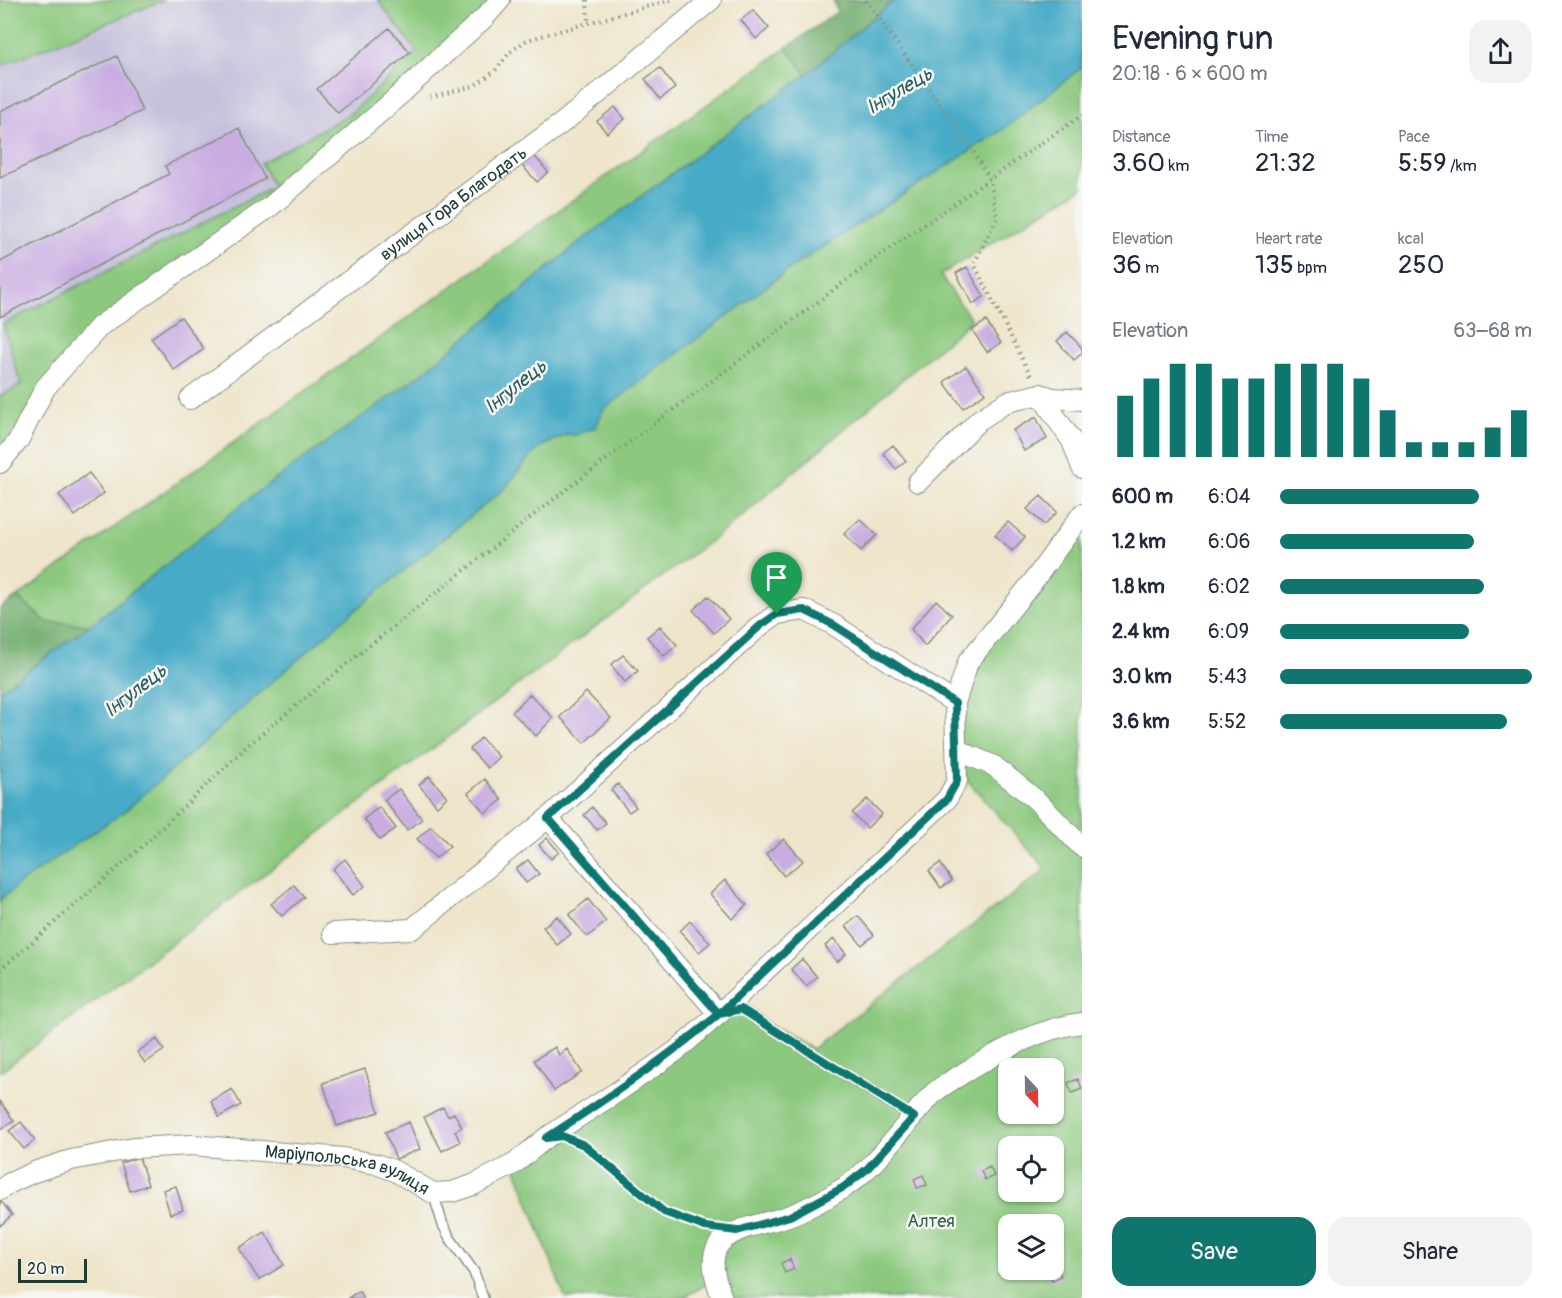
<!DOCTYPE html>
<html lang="en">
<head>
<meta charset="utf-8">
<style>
	:root { --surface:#fff; --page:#f2f2f3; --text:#1f2937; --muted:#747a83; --accent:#0f766e }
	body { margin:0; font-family:Pangolin,sans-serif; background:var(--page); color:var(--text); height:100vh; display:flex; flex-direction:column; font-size:22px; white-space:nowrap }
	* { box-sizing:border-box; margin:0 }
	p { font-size:20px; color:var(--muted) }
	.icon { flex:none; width:33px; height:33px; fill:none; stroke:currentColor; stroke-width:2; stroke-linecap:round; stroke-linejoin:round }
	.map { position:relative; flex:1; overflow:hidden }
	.side { display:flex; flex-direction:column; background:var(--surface); width:480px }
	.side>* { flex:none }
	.needle { width:39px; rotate:158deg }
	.controls { position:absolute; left:998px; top:1058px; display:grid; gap:12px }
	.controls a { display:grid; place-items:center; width:66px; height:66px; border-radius:12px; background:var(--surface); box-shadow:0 2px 4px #0004; font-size:30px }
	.scale { position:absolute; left:18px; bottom:15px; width:69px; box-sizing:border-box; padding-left:6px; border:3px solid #1f3d34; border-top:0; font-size:16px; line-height:21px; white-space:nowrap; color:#1f3d34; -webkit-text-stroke:4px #f6f6f2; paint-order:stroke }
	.pin { position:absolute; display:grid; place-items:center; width:51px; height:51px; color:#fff; margin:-62px -26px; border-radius:50% 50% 50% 0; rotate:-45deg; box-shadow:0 0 6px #0007 }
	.pin .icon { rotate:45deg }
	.round { display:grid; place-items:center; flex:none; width:63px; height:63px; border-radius:18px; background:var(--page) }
	.summary { display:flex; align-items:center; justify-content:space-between; height:102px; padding:0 30px }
	h1 { font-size:33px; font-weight:600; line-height:45px }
	.figures { display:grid; grid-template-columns:repeat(3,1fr); gap:9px; height:102px; padding:6px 30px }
	.figures div { display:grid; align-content:center }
	.figures b { font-size:26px; font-weight:600 }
	.figures small { font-size:16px; font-weight:400 }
	.figures p { font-size:16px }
	.chart { height:168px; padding:12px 30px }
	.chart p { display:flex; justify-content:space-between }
	.chart svg { width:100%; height:108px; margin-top:6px; stroke:var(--accent); stroke-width:6 }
	.primary-button { display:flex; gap:12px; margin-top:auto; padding:12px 30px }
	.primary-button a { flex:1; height:69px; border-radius:18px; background:var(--accent); color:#fff; font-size:24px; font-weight:600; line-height:69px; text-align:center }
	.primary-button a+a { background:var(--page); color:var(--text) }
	ul { padding:0 30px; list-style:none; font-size:20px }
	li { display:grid; grid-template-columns:96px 72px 1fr; align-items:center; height:45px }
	li i { height:15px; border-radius:8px; background:var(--accent) }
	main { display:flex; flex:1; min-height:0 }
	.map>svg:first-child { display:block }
	.industrial { fill:#c5c0db }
	.green { fill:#8cc97f; stroke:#56835a; stroke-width:1.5; fill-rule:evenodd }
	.forest { fill:#71ad6e; stroke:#487551; stroke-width:1.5 }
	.water { fill:#47abc7; stroke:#33747e; stroke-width:1.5 }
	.building { fill:#c9ade2 }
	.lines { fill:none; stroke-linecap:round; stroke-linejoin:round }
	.lane-casing { stroke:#869180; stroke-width:12 }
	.street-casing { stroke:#869180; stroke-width:22 }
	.path { stroke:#869180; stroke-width:4; stroke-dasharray:1.5 4.5; stroke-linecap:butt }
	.lane { stroke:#fff; stroke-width:9 }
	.street { stroke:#fff; stroke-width:20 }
	.route-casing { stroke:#fff; stroke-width:12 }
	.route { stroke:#0f766e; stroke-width:8 }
	.labels { text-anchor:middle; stroke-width:5; stroke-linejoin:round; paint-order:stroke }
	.street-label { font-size:18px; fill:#1f3d34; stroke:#f6f6f2 }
	.park-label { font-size:18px; fill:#3a6047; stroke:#f6f6f2 }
	.water-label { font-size:20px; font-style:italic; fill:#2b5e60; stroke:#f6f6f2 }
</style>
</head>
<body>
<main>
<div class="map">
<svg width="1082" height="1298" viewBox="0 0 1082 1298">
	<rect width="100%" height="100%" fill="#f6f6f2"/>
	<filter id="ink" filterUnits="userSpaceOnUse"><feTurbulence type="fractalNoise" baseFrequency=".0167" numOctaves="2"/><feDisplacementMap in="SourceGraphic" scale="12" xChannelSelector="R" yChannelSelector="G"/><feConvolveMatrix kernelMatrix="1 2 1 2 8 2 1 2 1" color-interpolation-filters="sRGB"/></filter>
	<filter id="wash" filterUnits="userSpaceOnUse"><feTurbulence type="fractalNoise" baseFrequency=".008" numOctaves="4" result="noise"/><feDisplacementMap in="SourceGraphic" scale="24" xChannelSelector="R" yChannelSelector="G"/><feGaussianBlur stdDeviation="1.35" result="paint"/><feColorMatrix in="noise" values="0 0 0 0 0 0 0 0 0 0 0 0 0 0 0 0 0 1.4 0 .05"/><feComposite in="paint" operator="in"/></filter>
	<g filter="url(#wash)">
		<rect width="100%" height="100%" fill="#eee5cb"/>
		<path class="industrial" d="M164,0H378L417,52L350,114L261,163L273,187L3,324L21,385L0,396V66Z"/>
		<path class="green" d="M0,0H164L0,66Z
			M378,0H500L384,109L100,326L0,463V396L21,385L3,324L273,187L261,163L350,114L417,52Z
			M786,48L807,74L582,240L425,371L250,498L90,625L47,622L17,597Z
			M1082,67V188L940,275L972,320L729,527L0,1072V900L24,880L126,810L342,621L504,489L530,457L542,446L568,434L584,432L598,422L603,410L792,267L1005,128Z
			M1082,514V1298H734L722,1258L715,1279L683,1298H565L514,1164L676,1051L741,1009L812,1049L1046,869L957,769L968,662ZM1008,1068H1053V1113H1008ZM1008,1146H1053V1191H1008ZM1008,1224H1053V1269H1008Z"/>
		<path class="forest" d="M833,0H894L807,74L786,48L837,12Z
			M17,597L47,622L90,625L0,691V608Z"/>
		<path class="water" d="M894,0H1082V67L1005,128L792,267L603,410L596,427L576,435L568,434L542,446L530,457L504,489L342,621L126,810L24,880L0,900V691L90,625L250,498L425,371L582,240L807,74Z"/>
		<g id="blocks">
			<path class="building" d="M753,10L769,28L756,39L741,20Z
				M389,28L410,52L338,113L317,89Z
				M117,56L142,111L0,178V111Z
				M660,68L675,88L660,99L645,79Z
				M615,107L625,119L607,133L597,121Z
				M239,128L265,179L0,317V262L169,174L165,166Z
				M532,153L548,172L537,182L520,163Z
				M967,267L984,297L973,304L956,273Z
				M181,317L204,349L174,370L151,338Z
				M986,321L1001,343L987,352L972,330Z
				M1067,332L1082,348V353L1074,360L1057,341Z
				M966,366L985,393L963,408L944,382Z
				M1036,417L1047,439L1024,451L1013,430Z
				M893,445L906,461L896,469L883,453Z
				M89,473L104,493L75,516L59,495Z
				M1041,496L1057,512L1044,525L1027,509Z
				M860,519L877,535L861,551L844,534Z
				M1008,522L1025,537L1012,551L995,535Z
				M708,596L729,619L714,633L693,610Z
				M936,600L952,615L925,646L911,629Z
				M660,626L677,645L664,656L647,637Z
				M623,655L638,671L625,682L611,665Z
				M586,692L611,718L584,743L560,717Z
				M530,694L553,718L536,736L512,712Z
				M481,738L499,757L487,768L470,749Z
				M429,776L447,797L437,806L419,785Z
				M485,779L502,800L485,813L468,793Z
				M618,784L636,807L629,812L611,790Z
				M399,789L422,819L407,830L384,800Z
				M867,799L882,814L867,828L852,813Z
				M379,807L396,828L380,840L364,819Z
				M592,807L606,823L597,830L584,815Z
				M431,826L450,846L436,858L417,839Z
				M547,838L559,852L551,859L539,845Z
				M784,839L803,861L784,876L766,854Z
				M345,859L365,886L353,895L333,869Z
				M528,860L539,874L526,883L516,869Z
				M940,863L952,881L941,888L929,871Z
				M725,880L747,905L732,919L710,894Z
				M294,885L304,897L282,916L271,904Z
				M588,899L606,922L587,937L569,915Z
				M557,916L571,934L557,945L543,927Z
				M858,916L874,935L862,945L846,926Z
				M690,921L710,943L699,952L680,931Z
				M834,939L846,954L837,962L825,946Z
				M802,959L817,977L806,986L791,969Z
				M157,1039L164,1050L145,1063L137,1052Z
				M555,1047L559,1055L567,1049L582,1072L554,1091L534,1060Z
				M365,1069L379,1112L337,1126L323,1083Z
				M1078,1079L1082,1089L1072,1093L1068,1083Z
				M232,1089L241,1105L219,1117L211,1101Z
				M0,1101L14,1121L0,1130Z
				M443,1107L448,1116L454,1113L462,1127L455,1131L460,1142L442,1151L424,1117Z
				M21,1122L35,1140L24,1149L9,1131Z
				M409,1122L420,1149L396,1159L385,1132Z
				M139,1157L148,1185L130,1191L121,1163Z
				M990,1167L994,1176L985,1180L981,1171Z
				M923,1175L927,1185L917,1188L914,1179Z
				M176,1186L183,1210L170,1214L163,1190Z
				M0,1200L12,1215L0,1226Z
				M265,1232L284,1265L259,1280L239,1248Z
				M790,1259L794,1269L785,1273L781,1263Z
				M1057,1267L1061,1277L1052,1281L1048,1271Z
				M359,1291L363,1298H348Z"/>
		</g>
	</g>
	<g filter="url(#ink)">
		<use href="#blocks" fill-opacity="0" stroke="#869180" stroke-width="1.5"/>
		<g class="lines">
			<g class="lane-casing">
				<path id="lane" d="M727,1012L741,1009L913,1117
					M433,1193L443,1225L450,1238L474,1272L483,1298"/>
			</g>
			<g class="street-casing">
				<g id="street">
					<path d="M1040,394L1072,441L1082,468"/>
					<path id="s1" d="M190,399L566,120L711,0"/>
					<path d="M0,463L18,441L45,388L100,326L271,206L384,109L485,17L500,0"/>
					<path d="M918,482L979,420L1007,402L1040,394L1053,398L1082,400"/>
					<path d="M957,750L994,766L1035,799L1082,847"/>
					<path d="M548,818L719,1014"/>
					<path d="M333,933L412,929L548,818L761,625L777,614L804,610L834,625L955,703"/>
					<path id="s2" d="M0,1190L10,1183L34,1172L71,1160L134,1148L192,1145L343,1158L376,1164L395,1171L433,1193L452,1192L473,1185L514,1164L546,1138L620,1090L676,1051L719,1014L947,799L957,781L955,703L968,662L1032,583L1082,514"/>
					<path d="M722,1298C716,1282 707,1257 721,1242C739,1225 766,1224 788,1216C805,1210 829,1197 845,1187C882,1162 904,1122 935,1092C943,1085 953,1080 962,1074C999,1052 1038,1028 1082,1023"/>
				</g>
			</g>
			<path class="path" d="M587,0L588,23
				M866,0L975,154L990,180L997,218L974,264L1031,376
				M430,97L474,86L494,72L510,52L527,40L671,0
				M0,970L145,844L247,746L359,654L563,492L879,256L1082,115
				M578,1142L584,1145L664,1212L708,1228"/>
			<use href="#lane" class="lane"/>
			<use href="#street" class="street"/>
		</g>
	</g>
	<g class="lines" filter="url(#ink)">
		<g class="route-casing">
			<path id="route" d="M777,614L761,625L548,818L719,1014C663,1061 607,1099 546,1138L562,1136L584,1145L664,1212L705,1227L737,1231L790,1216L844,1187L867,1169L914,1117L741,1009L719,1014L947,799L957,781L955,703L834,625L804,610L777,614"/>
		</g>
		<use href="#route" class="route"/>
	</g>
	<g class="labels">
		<g class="street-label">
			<text dy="6" stroke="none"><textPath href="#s1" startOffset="328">вулиця Гора Благодать</textPath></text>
			<text dy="6" stroke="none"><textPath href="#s2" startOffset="358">Маріупольська вулиця</textPath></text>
		</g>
		<g class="park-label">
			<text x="931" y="1227">Алтея</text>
		</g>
		<g class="water-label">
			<text transform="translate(899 90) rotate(-31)" y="7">Інгулець</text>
			<text transform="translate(515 386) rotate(-39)" y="7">Інгулець</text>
			<text transform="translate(135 690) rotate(-38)" y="7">Інгулець</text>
		</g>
	</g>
</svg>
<div class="controls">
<a><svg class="needle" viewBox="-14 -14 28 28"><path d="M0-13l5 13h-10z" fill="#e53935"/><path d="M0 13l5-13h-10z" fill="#747a83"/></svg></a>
<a><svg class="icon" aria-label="locate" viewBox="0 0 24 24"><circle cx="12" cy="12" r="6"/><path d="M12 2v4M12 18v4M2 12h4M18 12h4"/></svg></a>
<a><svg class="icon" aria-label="layers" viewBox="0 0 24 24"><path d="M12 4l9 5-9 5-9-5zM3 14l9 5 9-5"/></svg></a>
</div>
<div class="scale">20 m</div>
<div class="pin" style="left:777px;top:614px;background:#1e9e55"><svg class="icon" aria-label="arrive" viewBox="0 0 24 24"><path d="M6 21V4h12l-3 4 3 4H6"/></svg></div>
</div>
<section class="side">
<div class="summary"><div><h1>Evening run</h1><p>20:18 · 6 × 600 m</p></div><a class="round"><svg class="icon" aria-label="share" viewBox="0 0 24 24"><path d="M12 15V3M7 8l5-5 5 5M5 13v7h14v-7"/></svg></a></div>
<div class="figures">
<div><p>Distance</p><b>3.60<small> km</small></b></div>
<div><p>Time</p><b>21:32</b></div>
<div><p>Pace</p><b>5:59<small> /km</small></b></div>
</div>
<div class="figures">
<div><p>Elevation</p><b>36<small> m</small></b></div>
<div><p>Heart rate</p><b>135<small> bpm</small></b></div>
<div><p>kcal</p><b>250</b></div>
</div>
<div class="chart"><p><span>Elevation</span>63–68 m</p>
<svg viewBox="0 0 160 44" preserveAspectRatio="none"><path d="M5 44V19M15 44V12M25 44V6M35 44V6M45 44V12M55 44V12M65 44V6M75 44V6M85 44V6M95 44V12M105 44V25M115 44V38M125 44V38M135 44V38M145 44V32M155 44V25"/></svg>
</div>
<ul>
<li><b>600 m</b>6:04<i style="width:79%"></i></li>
<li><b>1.2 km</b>6:06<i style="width:77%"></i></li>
<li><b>1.8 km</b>6:02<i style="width:81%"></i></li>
<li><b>2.4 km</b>6:09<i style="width:75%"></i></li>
<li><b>3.0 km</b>5:43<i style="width:100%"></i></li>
<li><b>3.6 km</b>5:52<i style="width:90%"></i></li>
</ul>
<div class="primary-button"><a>Save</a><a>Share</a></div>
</section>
</main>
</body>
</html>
